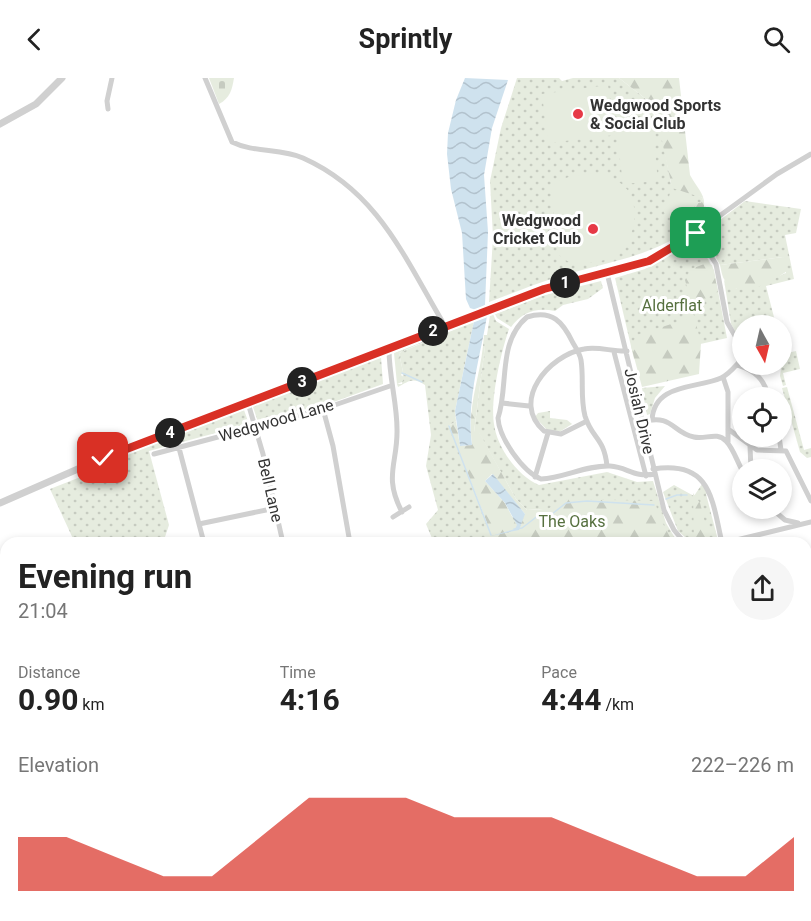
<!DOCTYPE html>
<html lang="en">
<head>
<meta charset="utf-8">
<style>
	:root { --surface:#fff; --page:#f6f6f6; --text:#222; --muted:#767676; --accent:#d93025 }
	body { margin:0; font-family:Roboto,sans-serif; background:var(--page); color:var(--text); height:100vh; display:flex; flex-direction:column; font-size:22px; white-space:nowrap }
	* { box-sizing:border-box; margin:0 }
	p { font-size:20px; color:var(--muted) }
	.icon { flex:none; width:33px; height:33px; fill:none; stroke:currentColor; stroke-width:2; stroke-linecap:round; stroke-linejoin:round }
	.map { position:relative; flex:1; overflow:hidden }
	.sheet { position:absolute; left:0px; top:459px; width:812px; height:384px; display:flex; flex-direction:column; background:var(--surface); border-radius:18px 18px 0 0; box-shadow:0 3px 9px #0003 }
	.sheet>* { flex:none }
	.needle { width:39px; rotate:172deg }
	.fabs { position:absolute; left:732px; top:237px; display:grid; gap:12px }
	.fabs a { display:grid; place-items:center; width:60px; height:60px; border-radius:50%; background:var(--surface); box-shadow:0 3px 9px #0003; font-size:30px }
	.pin { position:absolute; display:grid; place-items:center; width:51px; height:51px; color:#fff; margin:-26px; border-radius:12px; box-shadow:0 3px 9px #0006 }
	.km { position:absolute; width:30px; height:30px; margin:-15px; border-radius:50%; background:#222; color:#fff; font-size:16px; line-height:30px; text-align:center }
	.round { display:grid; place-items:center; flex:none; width:63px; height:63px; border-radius:32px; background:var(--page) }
	.headline { display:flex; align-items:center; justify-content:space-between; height:102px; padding:0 18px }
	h1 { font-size:33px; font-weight:700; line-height:45px }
	.metrics { display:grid; grid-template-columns:repeat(3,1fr); gap:9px; height:102px; padding:6px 18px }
	.metrics div { display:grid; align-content:center }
	.metrics b { font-size:30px; font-weight:700 }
	.metrics small { font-size:16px; font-weight:400 }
	.metrics p { font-size:16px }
	.chart { height:168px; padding:12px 18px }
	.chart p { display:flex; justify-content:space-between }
	.chart svg { width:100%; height:108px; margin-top:6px; fill:var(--accent); opacity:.7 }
	header { display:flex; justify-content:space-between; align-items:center; height:78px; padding:0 18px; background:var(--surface); font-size:27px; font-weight:700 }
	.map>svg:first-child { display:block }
	.green { fill:url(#green-dots) }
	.forest { fill:url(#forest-firs); fill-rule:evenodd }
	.cemetery { fill:url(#cemetery-stones) }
	.pitch { fill:#e6ecdf }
	.water { fill:url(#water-waves) }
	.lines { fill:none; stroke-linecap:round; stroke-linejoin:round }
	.stream { stroke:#cfe2ee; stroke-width:1.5 }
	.minor { stroke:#d0d0d0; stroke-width:5 }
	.tertiary { stroke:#d0d0d0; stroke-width:7 }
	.route-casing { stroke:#fff; stroke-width:12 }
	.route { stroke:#d93025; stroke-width:8 }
	.poi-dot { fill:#e63946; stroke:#fff; stroke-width:2 }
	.labels { text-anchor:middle; stroke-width:6; stroke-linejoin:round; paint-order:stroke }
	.poi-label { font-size:16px; font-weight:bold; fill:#333; stroke:#fff; text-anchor:start }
	.park-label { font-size:16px; fill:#56703f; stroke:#fff }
	.street-label { font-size:16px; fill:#333; stroke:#fff }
</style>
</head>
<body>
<header><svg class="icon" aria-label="back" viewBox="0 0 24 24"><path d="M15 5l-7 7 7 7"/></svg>Sprintly<svg class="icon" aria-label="search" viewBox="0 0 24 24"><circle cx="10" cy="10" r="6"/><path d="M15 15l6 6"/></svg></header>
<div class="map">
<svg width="811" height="843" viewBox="0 0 811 843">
	<defs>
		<pattern id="green-dots" width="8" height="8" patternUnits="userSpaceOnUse" patternTransform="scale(1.5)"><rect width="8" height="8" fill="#e6ecdf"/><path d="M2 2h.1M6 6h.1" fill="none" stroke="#c6cbc0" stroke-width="1.8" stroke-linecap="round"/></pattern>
		<pattern id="forest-firs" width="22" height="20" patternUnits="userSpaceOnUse" patternTransform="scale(1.5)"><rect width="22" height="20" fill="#e6ecdf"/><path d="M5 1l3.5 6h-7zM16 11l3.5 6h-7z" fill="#c6cbc0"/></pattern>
		<pattern id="cemetery-stones" width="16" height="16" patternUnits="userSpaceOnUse" patternTransform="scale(1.5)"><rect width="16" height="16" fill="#e6ecdf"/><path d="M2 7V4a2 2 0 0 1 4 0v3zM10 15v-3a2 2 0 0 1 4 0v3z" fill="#c6cbc0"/></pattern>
		<pattern id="water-waves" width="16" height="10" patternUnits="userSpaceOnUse" patternTransform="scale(1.5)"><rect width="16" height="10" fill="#cfe2ee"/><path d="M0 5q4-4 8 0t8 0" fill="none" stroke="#b2c2cd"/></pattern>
	</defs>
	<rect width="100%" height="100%" fill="#fff"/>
	<path class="green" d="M517,0H559L562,3L573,0H619L646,21L661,52L671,106L703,120L701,125L698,124L700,141L705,128L708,139C654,180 616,181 554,200C532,207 511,216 489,224L493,159L490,103L501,50Z
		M745,123L801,131L796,155L785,157L794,201L766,208L776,247L742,248V265L731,246L724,202L737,211L757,207L786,195L783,179L720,187L703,155Z
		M696,160L714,192L727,260L634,281L615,200L645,191Z
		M601,203L603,210L588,221L563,227L555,233C536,229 522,234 511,249L497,240L495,236L541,218Z
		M493,236L496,243L509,251C501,274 490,322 494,346C497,370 518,398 539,407L607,394L637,404L653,403L666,445L678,465H434L426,446L438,432L426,388L431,357L425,307C413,299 409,303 398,309L397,306H402L403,294L399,275L474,243L455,333L456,343L449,348L487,446L543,431L527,432L516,421L479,355L474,354L485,268H483L484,257H487L490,237Z
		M796,273L800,291L783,295L786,307L783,308L780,298L783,276Z
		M381,279L383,306L320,329L288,334L285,338L258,344L252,326Z
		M665,308L655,320L650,336L647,337L642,310Z
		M787,309L804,372L811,370V379L807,380L800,374L782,310Z
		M244,332L249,346L149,373L169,447L163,465H75L50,411L111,387L107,384Z
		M550,333V340L567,342L572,346L561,353H548L535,339L538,335Z
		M702,406L708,416H706L718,462L692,465L678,453L663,414L674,407L694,418Z
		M0,565L6,573V833L0,824Z
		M9,837H407V843H12Z"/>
	<path class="forest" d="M619,0H679L690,97C700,115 710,119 700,141L692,145L697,124L701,125L703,120L672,110L657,39L646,21Z
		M783,179L786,182L787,193C772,204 737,224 724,201C722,198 721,191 720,187Z
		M707,185L712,187L718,213L701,224L688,213L685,202L691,191Z
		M692,230L701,265L699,296L642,309L631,268L637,257L690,240Z
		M462,247L399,275L403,294L401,297L407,302L397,306L394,275Z
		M483,268H485L474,354H479L516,421L527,432L548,431L561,422L569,421L655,423L659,438L673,465H489L484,446L487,445L449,348L456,343L460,368L472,367C467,327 479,304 483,268ZM492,396L525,436L519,452L505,425L485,403Z
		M693,415L700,425L708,456L699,465L694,464Z
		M811,591V843H700V837H806V596Z"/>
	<path class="cemetery" d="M209,0H234C232,12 230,20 219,26Z"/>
	<path class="pitch" d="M608,7L615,57L548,65L542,16Z
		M652,45L658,103L623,106L616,49Z
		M600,95C610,99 625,105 630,116C640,134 633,168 614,178C606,183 597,183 587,185C574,186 568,186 558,176L551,109C564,96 582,97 600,95Z
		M671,112L697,119L690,143L664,135Z"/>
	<path class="water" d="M465,0L508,2L492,50L484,97L488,154L485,227L476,232L470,230L466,221L462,155L451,111L447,76L448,55L456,22Z
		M487,238C480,280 466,324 472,367L460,368L455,333L474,243Z
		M493,396L525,436L519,452L491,458L515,451L517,447L505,425L485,403Z"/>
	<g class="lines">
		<path class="stream" d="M402,295L422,304
			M449,348L491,457
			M666,421L677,417H687
			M514,451L522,450L539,437L552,436L566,425L587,423L654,427
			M0,593L6,598
			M0,825L6,834
			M180,837L181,843
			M9,838L16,840
			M20,839L28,837"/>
		<path class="minor" d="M205,0L232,64C254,75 281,70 303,80C379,114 405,181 445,248
			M108,31L107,23L112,0
			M607,195L664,432L674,452L685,465
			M742,270L727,244L716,186L696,155L777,96L811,76
			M389,271C389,299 397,325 397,351C398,385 383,398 402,434
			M614,274L646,398
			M737,287C755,293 764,300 769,320
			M723,299L728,314V364
			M248,325L263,376L283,465
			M502,325L529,328
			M323,331L333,368L350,465
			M652,342C654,305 696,311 721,300C730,296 736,287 742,281
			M587,343L561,356L544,353C510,323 549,277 584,271C598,268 613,274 627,273
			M642,344C673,335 672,355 694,359C705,362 717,353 726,363C733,370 737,383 742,392
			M728,351L757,372L786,373L811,423
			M779,358L781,372
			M750,368L751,392
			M179,370L204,465
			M154,376L323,331L390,308
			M607,388C604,359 592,361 585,338C580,319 584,301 581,282C580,276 576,270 573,265C563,244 552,231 527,239C497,264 509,308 498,340C499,360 523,394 541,401C564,400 586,387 610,388C628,389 633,400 655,396
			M653,391C711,382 712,421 722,465
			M535,399L548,355
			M771,430L785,442L798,445
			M393,439L409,429
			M199,446L276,430
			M397,464V465
			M724,465L811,444
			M806,490L811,489
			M806,552L811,546"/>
		<path class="tertiary" d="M0,46L36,26L62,0
			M0,425L103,380L465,240L544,211L649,183L696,155"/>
	</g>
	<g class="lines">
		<g class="route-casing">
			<path id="route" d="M103,380L544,211L649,183L696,155"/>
		</g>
		<use href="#route" class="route"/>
	</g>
	<g class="poi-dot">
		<circle cx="578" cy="36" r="6"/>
		<circle cx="593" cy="151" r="6"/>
	</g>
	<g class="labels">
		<g class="poi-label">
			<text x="590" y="33">Wedgwood Sports<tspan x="590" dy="18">&amp; Social Club</tspan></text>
			<text x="581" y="148" text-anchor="end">Wedgwood<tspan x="581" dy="18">Cricket Club</tspan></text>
		</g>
		<g class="park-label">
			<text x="672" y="233">Alderflat</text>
			<text x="572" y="449">The Oaks</text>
		</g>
		<g class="street-label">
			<text transform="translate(640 333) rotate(77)" y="6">Josiah Drive</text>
			<text transform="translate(276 342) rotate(-16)" y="6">Wedgwood Lane</text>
			<text transform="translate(271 412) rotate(77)" y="6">Bell Lane</text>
		</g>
	</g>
</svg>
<div class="fabs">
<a><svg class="needle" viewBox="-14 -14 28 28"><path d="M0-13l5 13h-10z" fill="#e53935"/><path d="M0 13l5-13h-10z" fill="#767676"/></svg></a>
<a><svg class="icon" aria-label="locate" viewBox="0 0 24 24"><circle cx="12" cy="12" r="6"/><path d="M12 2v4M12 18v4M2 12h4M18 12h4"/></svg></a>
<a><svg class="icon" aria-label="layers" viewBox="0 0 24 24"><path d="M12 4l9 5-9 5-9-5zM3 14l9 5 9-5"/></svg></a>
</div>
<div class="pin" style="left:696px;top:155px;background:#1e9e55"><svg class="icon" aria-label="arrive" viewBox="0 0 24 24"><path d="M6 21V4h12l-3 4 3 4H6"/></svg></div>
<div class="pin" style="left:103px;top:380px;background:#d93025"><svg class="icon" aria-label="check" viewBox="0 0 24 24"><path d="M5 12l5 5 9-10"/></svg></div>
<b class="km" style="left:565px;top:205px">1</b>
<b class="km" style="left:433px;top:253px">2</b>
<b class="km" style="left:302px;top:304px">3</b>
<b class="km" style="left:170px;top:355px">4</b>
<section class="sheet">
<div class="headline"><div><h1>Evening run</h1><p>21:04</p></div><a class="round"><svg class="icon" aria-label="share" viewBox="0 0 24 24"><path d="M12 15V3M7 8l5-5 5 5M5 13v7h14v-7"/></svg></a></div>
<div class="metrics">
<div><p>Distance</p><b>0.90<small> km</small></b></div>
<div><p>Time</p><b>4:16</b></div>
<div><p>Pace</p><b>4:44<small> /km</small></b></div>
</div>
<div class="chart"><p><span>Elevation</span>222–226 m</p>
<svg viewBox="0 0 160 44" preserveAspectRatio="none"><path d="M0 44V22L10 22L20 30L30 38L40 38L50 22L60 6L70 6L80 6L90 14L100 14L110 14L120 22L130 30L140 38L150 38L160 22V44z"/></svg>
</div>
</section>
</div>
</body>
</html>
